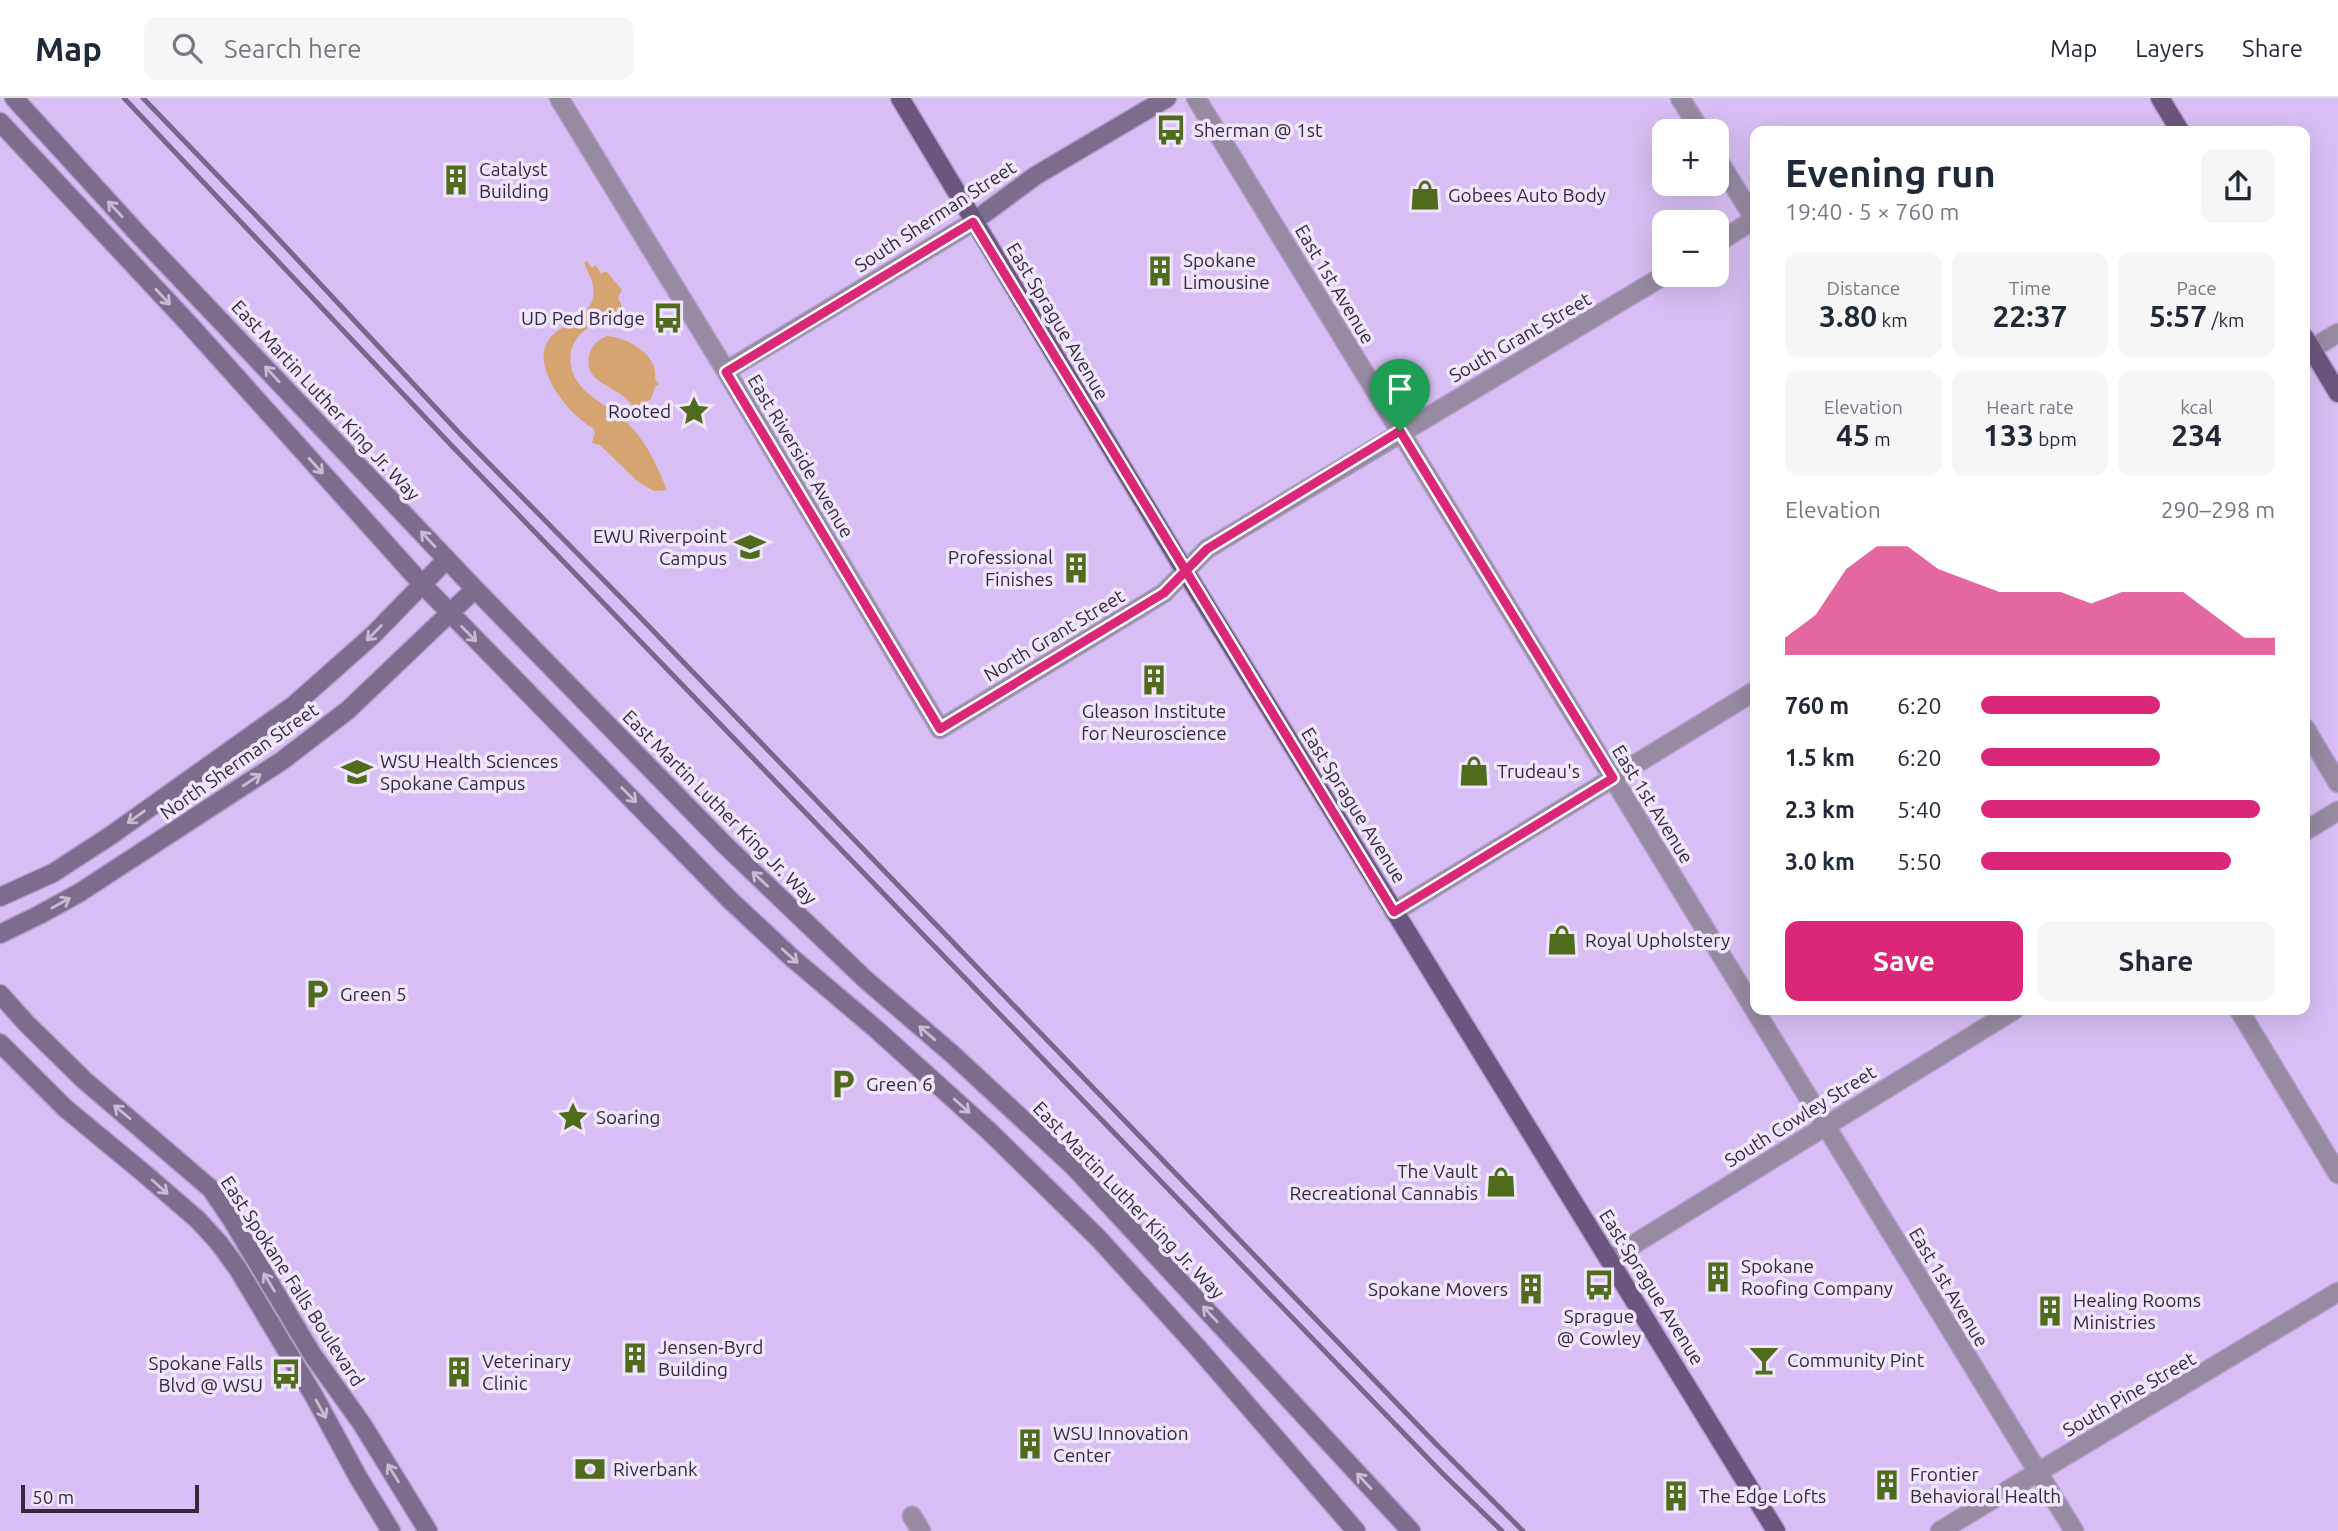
<!DOCTYPE html>
<html lang="en">
<head>
<meta charset="utf-8">
<style>
	:root { --surface:#fff; --page:#f6f6f7; --text:#1f2937; --muted:#747a83; --line:#e0e1e3; --accent:#db2777 }
	body { margin:0; font-family:Ubuntu,sans-serif; background:var(--page); color:var(--text); height:100vh; display:flex; flex-direction:column; font-size:26px; white-space:nowrap }
	* { box-sizing:border-box; margin:0 }
	p { font-size:23px; color:var(--muted) }
	.icon { flex:none; width:38px; height:38px; fill:none; stroke:currentColor; stroke-width:2; stroke-linecap:round; stroke-linejoin:round }
	.map { position:relative; flex:1; overflow:hidden }
	.side { position:absolute; left:1750px; top:28px; width:560px; height:889px; display:flex; flex-direction:column; background:var(--surface); border-radius:14px; box-shadow:0 7px 28px #0002 }
	.side>* { flex:none }
	.fabs { position:absolute; left:1652px; top:21px; display:grid; gap:14px }
	.fabs a { display:grid; place-items:center; width:77px; height:77px; border-radius:14px; background:var(--surface); box-shadow:0 7px 28px #0002; font-size:35px }
	.scale { position:absolute; left:21px; bottom:18px; width:178px; box-sizing:border-box; padding-left:7px; border:4px solid #342a3f; border-top:0; font-size:19px; line-height:24px; white-space:nowrap; color:#342a3f; -webkit-text-stroke:5px #f0e6fc; paint-order:stroke }
	.pin { position:absolute; display:grid; place-items:center; width:60px; height:60px; color:#fff; margin:-72px -30px; border-radius:50% 50% 50% 0; rotate:-45deg; box-shadow:0 0 7px #0007 }
	.pin .icon { rotate:45deg }
	.round { display:grid; place-items:center; flex:none; width:74px; height:74px; border-radius:14px; background:var(--page) }
	.headline { display:flex; align-items:center; justify-content:space-between; height:119px; padding:0 35px }
	h1 { font-size:38px; font-weight:700; line-height:52px }
	.figures { display:grid; grid-template-columns:repeat(3,1fr); gap:10px; height:119px; padding:7px 35px }
	.figures div { display:grid; align-content:center; border-radius:14px; background:var(--page); text-align:center }
	.figures b { font-size:30px; font-weight:700 }
	.figures small { font-size:19px; font-weight:400 }
	.figures p { font-size:19px }
	.chart { height:196px; padding:14px 35px }
	.chart p { display:flex; justify-content:space-between }
	.chart svg { width:100%; height:126px; margin-top:7px; fill:var(--accent); opacity:.7 }
	.primary-button { display:flex; gap:14px; margin-top:auto; padding:14px 35px }
	.primary-button a { flex:1; height:80px; border-radius:14px; background:var(--accent); color:#fff; font-size:28px; font-weight:700; line-height:80px; text-align:center }
	.primary-button a+a { background:var(--page); color:var(--text) }
	ul { padding:0 35px; list-style:none; font-size:23px }
	li { display:grid; grid-template-columns:112px 84px 1fr; align-items:center; height:52px }
	li i { height:18px; border-radius:9px; background:var(--accent) }
	header { display:flex; align-items:center; gap:42px; box-sizing:border-box; height:98px; padding:0 35px; background:var(--surface); border-bottom:2px solid var(--line) }
	header strong { font-size:33px }
	nav { display:flex; gap:38px; margin-inline-start:auto; font-size:24px }
	.search { width:490px; height:63px; background:var(--page); display:flex; align-items:center; gap:18px; box-sizing:border-box; padding:0 24px; border-radius:14px; color:var(--muted); font-size:26px }
	.map>svg:first-child { display:block }
	.green { fill:#d6a471 }
	.lines { fill:none; stroke-linecap:round; stroke-linejoin:round }
	.street-casing { stroke:#b39dcc; stroke-width:21 }
	.secondary-casing { stroke:#b39dcc; stroke-width:21 }
	.primary-casing { stroke:#b39dcc; stroke-width:21 }
	.street { stroke:#968ba2; stroke-width:18 }
	.secondary { stroke:#7c6c8e; stroke-width:18 }
	.primary { stroke:#6a567f; stroke-width:18 }
	.rail { stroke:#77678a; stroke-width:5 }
	.oneway { stroke:#c7bbd6 }
	.route-casing { stroke:#fff; stroke-width:14 }
	.route { stroke:#db2777; stroke-width:9 }
	.labels { text-anchor:middle; stroke-width:7; stroke-linejoin:round; paint-order:stroke }
	.poi-label { font-size:19px; fill:#342a3f; stroke:#f0e6fc; text-anchor:start }
	.street-label { font-size:19px; fill:#342a3f; stroke:#f0e6fc }
</style>
</head>
<body>
<header>
<strong>Map</strong>
<div class="search"><svg class="icon" aria-label="search" viewBox="0 0 24 24"><circle cx="10" cy="10" r="6"/><path d="M15 15l6 6"/></svg>Search here</div>
<nav><a>Map</a><a>Layers</a><a>Share</a></nav>
</header>
<div class="map">
<svg width="2338" height="1433" viewBox="0 0 2338 1433">
	<rect width="100%" height="100%" fill="#d7bef4"/>
	<path class="green" d="M587,163L592,170L596,167L601,176L606,173L622,192L618,200L624,213L625,224C590,217 557,245 576,281C585,298 607,307 621,319C644,339 656,364 667,392L654,393L637,383L600,347L592,345L595,334L593,330C569,317 528,267 550,240C563,225 588,220 593,200C596,184 588,177 584,164Z
		M607,238C627,239 659,257 655,281L659,286L655,289L651,301L635,310C631,306 627,301 623,298C608,286 584,282 589,258C591,247 598,242 607,238Z"/>
	<g class="lines">
		<g class="street-casing">
			<path id="street" d="M559,0L726,273L940,631L1164,495L1207,451L1665,177
				M1196,0L2074,1433
				M1680,0L1701,33
				M1717,60L1755,122
				M1717,145L1755,121
				M2305,255L2338,235
				M726,273L973,124
				M2305,630L2338,685
				M2305,733L2338,713
				M1394,814L1755,593
				M2239,912L2338,1076
				M1610,1161L2014,912
				M912,1418L921,1433
				M1940,1433L2338,1194"/>
		</g>
		<g class="secondary-casing">
			<path id="secondary" d="M14,0L140,138L475,491L725,747L866,882L951,955L1074,1069L1411,1433
				M0,24L188,225L422,486L730,802L791,859L876,931L989,1033L1099,1141L1198,1250L1356,1433
				M973,124L1035,78L1167,0
				M0,799L53,775L110,738L294,607L373,537L447,461
				M0,836L39,817L79,795L283,662L348,612L475,491
				M0,896L26,925L84,982L211,1091L232,1122L312,1256L362,1326L428,1433
				M0,945L65,1010L146,1077L198,1122L219,1145L238,1171L314,1298L358,1379L391,1433"/>
		</g>
		<g class="primary-casing">
			<path id="primary" d="M900,0L1185,473L1776,1433
				M2160,0L2180,33
				M2305,240L2338,295"/>
		</g>
		<use href="#street" class="street"/>
		<use href="#secondary" class="secondary"/>
		<use href="#primary" class="primary"/>
		<path class="rail" d="M124,0L452,348L1444,1377L1502,1433
			M143,0L269,131L462,338L636,515L1436,1346L1523,1433"/>
	</g>
	<defs><path id="oneway-shaft" d="M-6 0H5M1.5-3L5.5 0L1.5 3" fill="none" stroke-width="1.6" stroke-linecap="round" stroke-linejoin="round" transform="scale(1.75)"/></defs>
	<g class="oneway">
		<use href="#oneway-shaft" transform="translate(115 111) rotate(-133)"/>
		<use href="#oneway-shaft" transform="translate(163 199) rotate(47)"/>
		<use href="#oneway-shaft" transform="translate(272 276) rotate(-133)"/>
		<use href="#oneway-shaft" transform="translate(316 368) rotate(48)"/>
		<use href="#oneway-shaft" transform="translate(428 441) rotate(-133)"/>
		<use href="#oneway-shaft" transform="translate(374 535) rotate(135)"/>
		<use href="#oneway-shaft" transform="translate(469 536) rotate(45)"/>
		<use href="#oneway-shaft" transform="translate(252 682) rotate(-33)"/>
		<use href="#oneway-shaft" transform="translate(629 697) rotate(45)"/>
		<use href="#oneway-shaft" transform="translate(136 719) rotate(144)"/>
		<use href="#oneway-shaft" transform="translate(760 781) rotate(-137)"/>
		<use href="#oneway-shaft" transform="translate(61 805) rotate(-29)"/>
		<use href="#oneway-shaft" transform="translate(790 858) rotate(42)"/>
		<use href="#oneway-shaft" transform="translate(927 935) rotate(-139)"/>
		<use href="#oneway-shaft" transform="translate(962 1008) rotate(42)"/>
		<use href="#oneway-shaft" transform="translate(122 1014) rotate(-140)"/>
		<use href="#oneway-shaft" transform="translate(160 1089) rotate(42)"/>
		<use href="#oneway-shaft" transform="translate(269 1184) rotate(-121)"/>
		<use href="#oneway-shaft" transform="translate(1210 1216) rotate(-133)"/>
		<use href="#oneway-shaft" transform="translate(321 1311) rotate(61)"/>
		<use href="#oneway-shaft" transform="translate(393 1375) rotate(-122)"/>
		<use href="#oneway-shaft" transform="translate(1364 1383) rotate(-133)"/>
	</g>
	<g class="lines">
		<g class="route-casing">
			<path id="route" d="M1400,333L1207,451L1164,495L940,631L726,274L973,124L1394,814L1613,680L1400,333"/>
		</g>
		<use href="#route" class="route"/>
	</g>
	<defs>
		<g id="bus-bare" transform="scale(2.415)"><path d="M-5-6H5V4H4V6H2V4H-2V6H-4V4H-5ZM-3.5-4V0h7V-4ZM-3.5 1.2v1.5H-2V1.2ZM2 1.2v1.5H3.5V1.2Z" fill="#516b1d" stroke="#f0e6fc" stroke-width="2.5" paint-order="stroke"/></g>
		<g id="building-bare" transform="scale(2.415)"><path d="M-4-6H4V6H1V3H-1V6H-4ZM-2.5-4.3h1.7v1.8h-1.7ZM.8-4.3h1.7v1.8H.8ZM-2.5-1h1.7V.8h-1.7ZM.8-1h1.7V.8H.8Z" fill="#516b1d" stroke="#f0e6fc" stroke-width="2.5" paint-order="stroke"/></g>
		<g id="shop-bare" transform="scale(2.415)"><path d="M-5-2.5h2.3a2.7 3.5 0 0 1 5.4 0H5L5.5 6h-11ZM-1.5-2.5h3a1.5 2.3 0 0 0-3 0Z" fill="#516b1d" stroke="#f0e6fc" stroke-width="2.5" paint-order="stroke"/></g>
		<g id="sight-bare" transform="scale(2.415)"><path d="M0-6L1.8-2.2L6-1.7L2.9 1.2L3.7 5.4L0 3.3L-3.7 5.4L-2.9 1.2L-6-1.7L-1.8-2.2Z" fill="#516b1d" stroke="#f0e6fc" stroke-width="2.5" paint-order="stroke"/></g>
		<g id="university-bare" transform="scale(2.415)"><path d="M0-5L7-2L0 1L-7-2ZM-4 1L0 2.5L4 1V4Q0 6-4 4Z" fill="#516b1d" stroke="#f0e6fc" stroke-width="2.5" paint-order="stroke"/></g>
		<g id="parking-bare" transform="scale(2.415)"><path d="M-3.5-5.5H1a3.5 3.5 0 0 1 0 7H-1V5.5H-3.5ZM-1-3.4V-.6H.8a1.4 1.4 0 0 0 0-2.8Z" fill="#516b1d" stroke="#f0e6fc" stroke-width="2.5" paint-order="stroke"/></g>
		<g id="bar-bare" transform="scale(2.415)"><path d="M-6-5H6L.8 .8V4.5H3.5V6h-7V4.5H-.8V.8Z" fill="#516b1d" stroke="#f0e6fc" stroke-width="2.5" paint-order="stroke"/></g>
		<g id="bank-bare" transform="scale(2.415)"><path d="M-6-4H6V4H-6ZM0-2.3a2.3 2.3 0 1 0 0 4.6a2.3 2.3 0 1 0 0-4.6Z" fill="#516b1d" stroke="#f0e6fc" stroke-width="2.5" paint-order="stroke"/></g>
	</defs>
	<g fill-rule="evenodd">
		<use href="#bus-bare" x="1171" y="32"/>
		<use href="#building-bare" x="456" y="82"/>
		<use href="#shop-bare" x="1425" y="97"/>
		<use href="#building-bare" x="1160" y="173"/>
		<use href="#bus-bare" x="668" y="220"/>
		<use href="#sight-bare" x="694" y="313"/>
		<use href="#university-bare" x="750" y="449"/>
		<use href="#building-bare" x="1076" y="470"/>
		<use href="#building-bare" x="1154" y="582"/>
		<use href="#shop-bare" x="1474" y="673"/>
		<use href="#university-bare" x="357" y="674"/>
		<use href="#shop-bare" x="1562" y="842"/>
		<use href="#parking-bare" x="317" y="896"/>
		<use href="#parking-bare" x="843" y="986"/>
		<use href="#sight-bare" x="573" y="1019"/>
		<use href="#shop-bare" x="1501" y="1084"/>
		<use href="#building-bare" x="1718" y="1179"/>
		<use href="#bus-bare" x="1599" y="1187"/>
		<use href="#building-bare" x="1531" y="1191"/>
		<use href="#building-bare" x="2050" y="1213"/>
		<use href="#building-bare" x="635" y="1260"/>
		<use href="#bar-bare" x="1764" y="1262"/>
		<use href="#building-bare" x="459" y="1274"/>
		<use href="#bus-bare" x="286" y="1276"/>
		<use href="#building-bare" x="1030" y="1346"/>
		<use href="#bank-bare" x="590" y="1371"/>
		<use href="#building-bare" x="1887" y="1387"/>
		<use href="#building-bare" x="1676" y="1398"/>
	</g>
	<g class="labels">
		<g class="poi-label">
			<text x="1194" y="39">Sherman @ 1st</text>
			<text x="479" y="78">Catalyst<tspan x="479" dy="22">Building</tspan></text>
			<text x="1448" y="104">Gobees Auto Body</text>
			<text x="1183" y="169">Spokane<tspan x="1183" dy="22">Limousine</tspan></text>
			<text x="645" y="227" text-anchor="end">UD Ped Bridge</text>
			<text x="671" y="320" text-anchor="end">Rooted</text>
			<text x="727" y="445" text-anchor="end">EWU Riverpoint<tspan x="727" dy="22">Campus</tspan></text>
			<text x="1053" y="466" text-anchor="end">Professional<tspan x="1053" dy="22">Finishes</tspan></text>
			<text x="1154" y="620" text-anchor="middle">Gleason Institute<tspan x="1154" dy="22">for Neuroscience</tspan></text>
			<text x="380" y="670">WSU Health Sciences<tspan x="380" dy="22">Spokane Campus</tspan></text>
			<text x="1497" y="680">Trudeau's</text>
			<text x="1585" y="849">Royal Upholstery</text>
			<text x="340" y="903">Green 5</text>
			<text x="866" y="993">Green 6</text>
			<text x="596" y="1026">Soaring</text>
			<text x="1478" y="1080" text-anchor="end">The Vault<tspan x="1478" dy="22">Recreational Cannabis</tspan></text>
			<text x="1741" y="1175">Spokane<tspan x="1741" dy="22">Roofing Company</tspan></text>
			<text x="1508" y="1198" text-anchor="end">Spokane Movers</text>
			<text x="2073" y="1209">Healing Rooms<tspan x="2073" dy="22">Ministries</tspan></text>
			<text x="1599" y="1225" text-anchor="middle">Sprague<tspan x="1599" dy="22">@ Cowley</tspan></text>
			<text x="658" y="1256">Jensen-Byrd<tspan x="658" dy="22">Building</tspan></text>
			<text x="1787" y="1269">Community Pint</text>
			<text x="482" y="1270">Veterinary<tspan x="482" dy="22">Clinic</tspan></text>
			<text x="263" y="1272" text-anchor="end">Spokane Falls<tspan x="263" dy="22">Blvd @ WSU</tspan></text>
			<text x="1053" y="1342">WSU Innovation<tspan x="1053" dy="22">Center</tspan></text>
			<text x="613" y="1378">Riverbank</text>
			<text x="1910" y="1383">Frontier<tspan x="1910" dy="22">Behavioral Health</tspan></text>
			<text x="1699" y="1405">The Edge Lofts</text>
		</g>
		<g class="street-label">
			<text transform="translate(935 118) rotate(-33)" y="7">South Sherman Street</text>
			<text transform="translate(1335 186) rotate(59)" y="7">East 1st Avenue</text>
			<text transform="translate(1058 223) rotate(59)" y="7">East Sprague Avenue</text>
			<text transform="translate(1520 239) rotate(-30)" y="7">South Grant Street</text>
			<text transform="translate(326 302) rotate(47)" y="7">East Martin Luther King Jr. Way</text>
			<text transform="translate(801 358) rotate(59)" y="7">East Riverside Avenue</text>
			<text transform="translate(1054 537) rotate(-31)" y="7">North Grant Street</text>
			<text transform="translate(239 663) rotate(-35)" y="7">North Sherman Street</text>
			<text transform="translate(1653 706) rotate(58)" y="7">East 1st Avenue</text>
			<text transform="translate(1354 707) rotate(58)" y="7">East Sprague Avenue</text>
			<text transform="translate(720 709) rotate(45)" y="7">East Martin Luther King Jr. Way</text>
			<text transform="translate(1800 1018) rotate(-32)" y="7">South Cowley Street</text>
			<text transform="translate(1129 1102) rotate(46)" y="7">East Martin Luther King Jr. Way</text>
			<text transform="translate(293 1183) rotate(57)" y="7">East Spokane Falls Boulevard</text>
			<text transform="translate(1652 1189) rotate(58)" y="7">East Sprague Avenue</text>
			<text transform="translate(1949 1189) rotate(59)" y="7">East 1st Avenue</text>
			<text transform="translate(2129 1296) rotate(-30)" y="7">South Pine Street</text>
		</g>
	</g>
</svg>
<div class="fabs">
<a>+</a>
<a>−</a>
</div>
<div class="scale">50 m</div>
<div class="pin" style="left:1400px;top:333px;background:#1e9e55"><svg class="icon" aria-label="arrive" viewBox="0 0 24 24"><path d="M6 21V4h12l-3 4 3 4H6"/></svg></div>
<section class="side">
<div class="headline"><div><h1>Evening run</h1><p>19:40 · 5 × 760 m</p></div><a class="round"><svg class="icon" aria-label="share" viewBox="0 0 24 24"><path d="M12 15V3M7 8l5-5 5 5M5 13v7h14v-7"/></svg></a></div>
<div class="figures">
<div><p>Distance</p><b>3.80<small> km</small></b></div>
<div><p>Time</p><b>22:37</b></div>
<div><p>Pace</p><b>5:57<small> /km</small></b></div>
</div>
<div class="figures">
<div><p>Elevation</p><b>45<small> m</small></b></div>
<div><p>Heart rate</p><b>133<small> bpm</small></b></div>
<div><p>kcal</p><b>234</b></div>
</div>
<div class="chart"><p><span>Elevation</span>290–298 m</p>
<svg viewBox="0 0 160 44" preserveAspectRatio="none"><path d="M0 44V38L10 30L20 14L30 6L40 6L50 14L60 18L70 22L80 22L90 22L100 26L110 22L120 22L130 22L140 30L150 38L160 38V44z"/></svg>
</div>
<ul>
<li><b>760 m</b>6:20<i style="width:61%"></i></li>
<li><b>1.5 km</b>6:20<i style="width:61%"></i></li>
<li><b>2.3 km</b>5:40<i style="width:95%"></i></li>
<li><b>3.0 km</b>5:50<i style="width:85%"></i></li>
</ul>
<div class="primary-button"><a>Save</a><a>Share</a></div>
</section>
</div>
</body>
</html>
